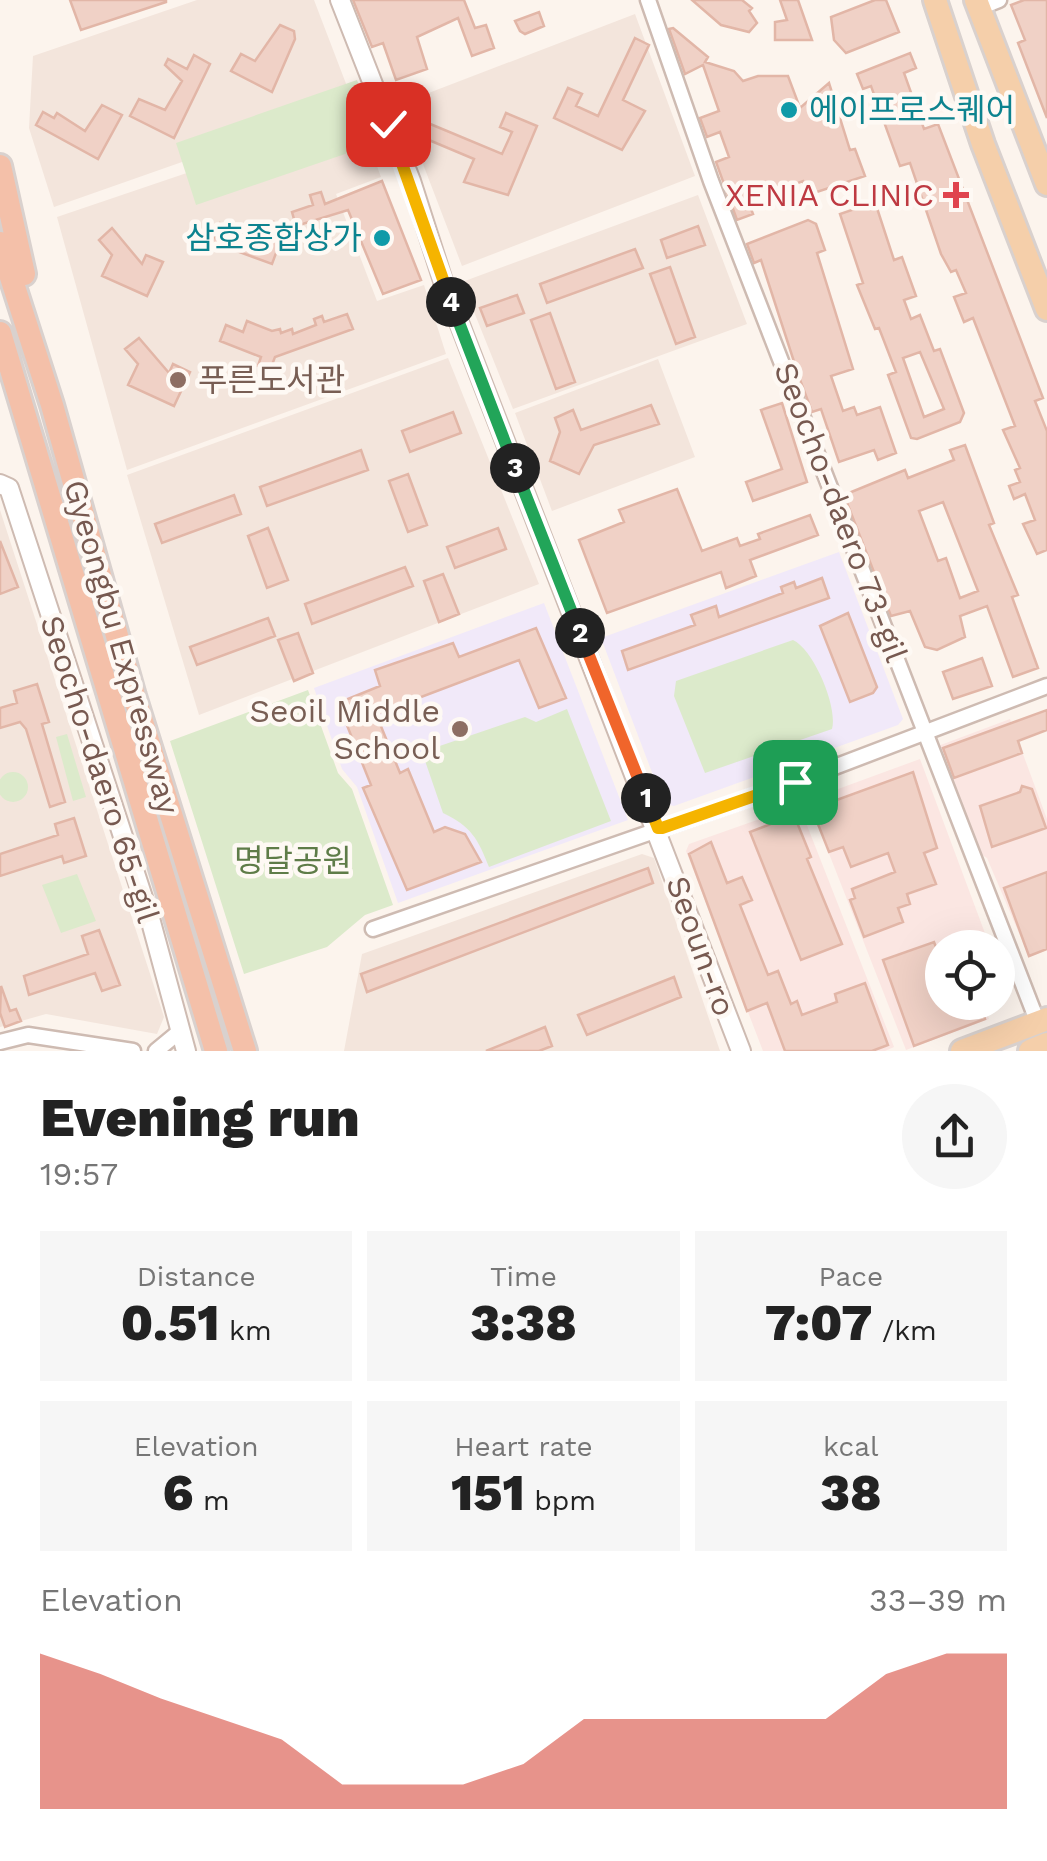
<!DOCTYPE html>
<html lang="en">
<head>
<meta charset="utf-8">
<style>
	:root { --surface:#fff; --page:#f6f6f6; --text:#222; --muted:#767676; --accent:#dd665b }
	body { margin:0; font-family:"Work Sans","Noto Sans KR",sans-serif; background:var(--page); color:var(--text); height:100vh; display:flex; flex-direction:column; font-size:38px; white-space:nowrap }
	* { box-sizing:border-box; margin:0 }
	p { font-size:32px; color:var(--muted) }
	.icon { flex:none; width:55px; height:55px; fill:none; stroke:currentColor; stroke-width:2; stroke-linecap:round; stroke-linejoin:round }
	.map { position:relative; height:1051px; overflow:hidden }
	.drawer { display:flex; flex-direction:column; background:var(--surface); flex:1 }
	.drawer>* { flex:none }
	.fabs { position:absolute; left:925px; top:930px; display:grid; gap:20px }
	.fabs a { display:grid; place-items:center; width:90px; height:90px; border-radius:50%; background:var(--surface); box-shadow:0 10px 40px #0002; font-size:50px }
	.pin { position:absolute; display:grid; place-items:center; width:85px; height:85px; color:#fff; margin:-42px; border-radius:20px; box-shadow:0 5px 15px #0006 }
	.km { position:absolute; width:50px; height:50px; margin:-25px; border-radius:50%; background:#222; color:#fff; font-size:28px; line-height:50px; text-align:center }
	.round { display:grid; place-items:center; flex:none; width:105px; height:105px; border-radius:52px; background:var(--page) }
	.head { display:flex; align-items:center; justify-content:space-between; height:170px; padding:0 40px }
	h1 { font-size:55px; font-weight:800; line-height:75px }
	.metrics { display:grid; grid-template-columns:repeat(3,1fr); gap:15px; height:170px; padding:10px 40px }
	.metrics div { display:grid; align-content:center; border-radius:0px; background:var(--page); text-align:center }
	.metrics b { font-size:50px; font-weight:800 }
	.metrics small { font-size:28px; font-weight:400 }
	.metrics p { font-size:28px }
	.chart { height:280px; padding:20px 40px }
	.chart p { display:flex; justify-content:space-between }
	.chart svg { width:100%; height:180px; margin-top:10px; fill:var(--accent); opacity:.7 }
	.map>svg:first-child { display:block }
	.residential { fill:#f3e5dc }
	.commercial { fill:#fbe6e2 }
	.education { fill:#f1e9f9 }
	.green { fill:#dceacb }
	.building { fill:#f0d1c6; stroke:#e2b6a7; stroke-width:2.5; fill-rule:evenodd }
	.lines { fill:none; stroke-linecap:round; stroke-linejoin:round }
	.minor-casing { stroke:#cebbb2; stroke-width:19 }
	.tertiary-casing { stroke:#cebbb2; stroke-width:22 }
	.primary-casing { stroke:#d9d1ce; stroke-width:28 }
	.trunk-casing { stroke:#d9d1ce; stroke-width:28 }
	.minor { stroke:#fff; stroke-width:14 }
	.tertiary { stroke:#fff; stroke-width:18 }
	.primary { stroke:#f5cfaa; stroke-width:22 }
	.trunk { stroke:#f4c0a9; stroke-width:22 }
	.split-1-casing { stroke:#fff; stroke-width:20 }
	.split-2-casing { stroke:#fff; stroke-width:20 }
	.split-3-casing { stroke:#fff; stroke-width:20 }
	.split-4-casing { stroke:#fff; stroke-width:20 }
	.split-5-casing { stroke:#fff; stroke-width:20 }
	.split-1 { stroke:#f5b400; stroke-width:12 }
	.split-2 { stroke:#f0652b; stroke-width:12 }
	.split-3 { stroke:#22a559; stroke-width:12 }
	.split-4 { stroke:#22a559; stroke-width:12 }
	.split-5 { stroke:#f5b400; stroke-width:12 }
	.culture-dot { fill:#0f9aa8; stroke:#fef9f4; stroke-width:4 }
	.health-dot { fill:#e0444e; stroke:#fef9f4; stroke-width:4 }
	.education-dot { fill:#8d6e63; stroke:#fef9f4; stroke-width:4 }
	.labels { text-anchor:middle; stroke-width:9; stroke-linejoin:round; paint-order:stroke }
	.culture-label { font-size:32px; fill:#0d838f; stroke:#fef9f4; text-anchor:start }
	.health-label { font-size:32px; fill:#be3a42; stroke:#fef9f4; text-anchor:end }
	.education-label { font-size:32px; fill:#785e54; stroke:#fef9f4; text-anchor:start }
	.street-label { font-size:32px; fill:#775950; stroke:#fef9f4 }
	.park-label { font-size:32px; fill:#5e7c48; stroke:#fef9f4 }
</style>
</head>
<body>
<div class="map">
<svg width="1047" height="1051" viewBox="0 0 1047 1051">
	<rect width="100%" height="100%" fill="#fcf4ed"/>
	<path class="residential" d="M197,0H314L353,102L54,207L29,128L33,56Z
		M635,14L695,176L462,266L400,104Z
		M358,115L381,177L336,194L377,301L424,285L446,354L127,470L57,217Z
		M698,195L747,324L513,409L462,282Z
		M448,358L539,584L199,715L127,475Z
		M658,359L695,457L552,511L515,413Z
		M0,510L164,1017L157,1034L46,1014L0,1027Z
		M642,854L654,858L720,1051H344L362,954Z"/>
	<path class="commercial" d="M1010,719L1047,819V950L1029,957L987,858L979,853L938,746Z
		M920,759L989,944L942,948V1002L983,1003L989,1019L906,1050L808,800Z
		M799,805L894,1047L885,1051H763L686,851L689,844Z"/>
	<path class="education" d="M839,552L903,719L898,725L674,806L664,804L601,638Z
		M544,603L628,820L398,903L357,787L342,769L314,688Z"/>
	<path class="green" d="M357,80L380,142L196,205L176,143Z
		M793,640C814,650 838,707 832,729L705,773L674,696L676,681Z
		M308,690L338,773L352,789L393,905L365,915L327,947L244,974L170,741Z
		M567,709L611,821L489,867C478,839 471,826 443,813L422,752L525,717L536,722Z
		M67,734L86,797L73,801L56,737Z
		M-2 787a15 15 0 1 1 30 0a15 15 0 1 1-30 0Z
		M77,874L96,921L61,933L42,885Z"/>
	<path class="building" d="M70,0H166V2L81,30Z
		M353,0H464L475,28L486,25L494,48L472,56L458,18L417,37L427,69L396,80L383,43L372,47Z
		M692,0H742L752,8L749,11L757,23L749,32L721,25Z
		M780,0H798L812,40H775V22L787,20Z
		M875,0H886L899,32L846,53L834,40L831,17Z
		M1024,0H1047V118L1018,43L1025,40L1011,5Z
		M539,12L544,26L525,34L520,31L515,21Z
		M280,25L294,31L295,39L272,92L231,71L241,54L255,61Z
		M673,28L708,57L705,62L734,71L743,81L758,76H788L800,108L829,83L850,150L855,149L865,176L808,195L803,181L748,201L753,214L737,220L716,162L729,157L720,132L707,137L700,118L719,111L703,65L685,74L669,29Z
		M635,38L649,45L623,100L645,111L622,150L554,118L568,88L582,94L576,106L598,116Z
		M910,53L916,68L904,73L924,129L938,124L1043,398L1035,401L1047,431V550L1037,554L1023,524L1035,520L1025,494L1014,499L1009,486L1020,482L1015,470L1020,468L1003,430L1015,426L973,318L964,322L954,297L966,293L956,270L951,272L941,254L910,163L900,166L871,86L863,89L857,74Z
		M194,55L210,64L174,138L130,116L139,99L165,110L182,81L165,65L168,59L187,69Z
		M102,105L122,115L98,159L36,125L43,112L54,118L57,113L85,131Z
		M506,113L537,126L508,195L464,182L474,159L417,135L423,121L502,154L512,132L500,127Z
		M382,181L421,280L383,294L348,210L296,226L292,212L313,205L310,195L321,192L325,204Z
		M875,202L894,260L902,257L916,296L904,300L911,319L920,315L934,351L940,349L964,413L960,422L917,439L911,438L888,375L896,372L879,328L875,329L857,285L863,283L840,214ZM920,352L944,409L924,417L903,358Z
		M808,220L816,224L825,250L817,253L853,369L831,376L843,411L854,407L857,415L880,407L896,453L878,460L874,450L839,462L821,409L812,412L799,377L761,260L754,263L747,244Z
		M274,222L286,226L272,264L212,242L220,223L267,241Z
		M698,226L705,245L667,258L661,240Z
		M112,228L142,264L146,255L163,262L147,296L102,276L112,255L99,240Z
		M635,249L643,268L547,303L540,284Z
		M670,267L695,337L676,344L650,274Z
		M517,295L524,313L487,326L480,308Z
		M550,313L575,382L556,389L531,320Z
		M347,314L353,329L275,357L270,370L258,366L261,357L220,341L226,325L243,332L247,321L272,331L280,329L281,333L292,329L293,334L316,325L314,319L322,316L324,322Z
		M139,338L169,373L173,364L190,372L174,406L128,385L138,364L125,349Z
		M782,403L807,482L753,501L746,482L782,469L761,410Z
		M651,405L659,424L594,445L579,474L550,461L560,432L555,418L573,410L581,430Z
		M453,412L461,433L410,452L402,431Z
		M965,445L994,523L989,525L1018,595L1012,597L1038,668L1013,677L987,606L960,616L965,637L937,650L925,647L910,611L891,616L844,495L905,470L908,478L954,460L950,450ZM943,502L978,591L960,598L946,558L938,561L919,511Z
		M361,450L368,470L267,506L260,487Z
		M408,474L427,525L408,532L389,481Z
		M677,489L702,551L737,538L740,546L760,539L758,534L810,515L818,535L750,560L756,576L726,588L721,572L607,613L579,540L624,522L619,510Z
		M234,495L241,514L162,543L155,524Z
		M268,528L288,580L267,588L248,536Z
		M498,528L506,549L455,568L447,547Z
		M0,541L18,587L0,594Z
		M405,567L413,586L312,624L305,604Z
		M443,574L459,614L439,622L424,581Z
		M822,578L829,598L628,670L622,651L695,625L691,615L716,606L719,617L783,593L781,587L794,582L796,588Z
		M848,613L877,687L873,693L850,702L820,626Z
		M268,618L275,636L197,665L190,647Z
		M536,628L566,698L539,708L519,660L376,714L400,773L408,769L434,832L445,827L465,834L481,862L407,890L363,788L371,785L338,703L380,686L375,670L453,643L459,657Z
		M298,633L313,673L294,681L278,640Z
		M982,658L992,686L953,699L943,672Z
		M37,684L49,722L42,724L65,802L50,807L26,729L20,722L0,728V708L17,703L14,691Z
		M1047,710V730L1018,741L1022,753L954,778L943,748Z
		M913,772L937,848L924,853L936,884L907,894L910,904L898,908L903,922L864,937L850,900L855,898L852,889L895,872L888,853L851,867L843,847L829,852L812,809Z
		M1022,786L1032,789L1046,828L992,847L980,806L1020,792Z
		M794,815L811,857L807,859L842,944L801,960L750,832Z
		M74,818L86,856L64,863L62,856L0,876V854L58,835L55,824Z
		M711,842L727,883L742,877L752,900L740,905L768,975L778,971L791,1004L797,1001L802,1015L837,1002L835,994L865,983L888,1045L872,1051H785L767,1003L747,1011L689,854Z
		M648,868L653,883L367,992L361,974Z
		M1047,872V949L1029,956L1004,888Z
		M99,930L120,985L102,991L95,973L29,995L24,976L88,954L82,936Z
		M934,942L942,963V1002H979L985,1019L914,1046L883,960Z
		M674,977L681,997L587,1035L578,1015Z
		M1,986L10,1011L16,1009L21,1021L5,1027L0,1013Z
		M545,1027L552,1046L539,1051H486Z"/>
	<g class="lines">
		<g class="minor-casing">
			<path id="minor" d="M648,0L711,181L1038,1023
				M979,8L999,0
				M373,929L795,782L1047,686
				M0,1042L28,1035L133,1051
				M156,1051L179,1032"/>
		</g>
		<g class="tertiary-casing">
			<path id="tertiary" d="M340,0L411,181L443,281L741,1051
				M0,484L9,488L151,922L186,1051"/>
		</g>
		<g class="primary-casing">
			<path id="primary" d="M935,0L983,144L1047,309
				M976,0L1047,184
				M962,1051L1047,1019
				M1030,1051L1047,1044"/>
		</g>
		<g class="trunk-casing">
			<path id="trunk" d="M0,166L24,274
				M0,243L52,405L134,696L245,1051
				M0,333L216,1051"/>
		</g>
		<use href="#minor" class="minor"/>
		<use href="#tertiary" class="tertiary"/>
		<use href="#primary" class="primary"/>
		<use href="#trunk" class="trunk"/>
	</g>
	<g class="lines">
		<g class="split-1-casing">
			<path id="split-1" d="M646,798L658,828H662L795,782"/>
		</g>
		<g class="split-2-casing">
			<path id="split-2" d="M580,633L646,798"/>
		</g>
		<g class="split-3-casing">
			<path id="split-3" d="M515,468L580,633"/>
		</g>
		<g class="split-4-casing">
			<path id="split-4" d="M451,302L515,468"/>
		</g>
		<g class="split-5-casing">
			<path id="split-5" d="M388,124L451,302"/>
		</g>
		<use href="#split-1" class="split-1"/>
		<use href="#split-2" class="split-2"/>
		<use href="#split-3" class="split-3"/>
		<use href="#split-4" class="split-4"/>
		<use href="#split-5" class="split-5"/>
	</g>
	<g class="culture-dot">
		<circle cx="789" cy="110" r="10"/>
		<circle cx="382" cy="238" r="10"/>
	</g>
	<path class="health-dot" d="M951 180h10v10h10v10h-10v10h-10v-10h-10v-10h10z"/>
	<g class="education-dot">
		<circle cx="178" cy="380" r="10"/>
		<circle cx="460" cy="729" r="10"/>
	</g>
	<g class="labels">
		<g class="culture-label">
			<text x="809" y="121">에이프로스퀘어</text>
			<text x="362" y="249" text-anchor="end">삼호종합상가</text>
		</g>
		<g class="health-label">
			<text x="934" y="206">XENIA CLINIC</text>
		</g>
		<g class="education-label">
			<text x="198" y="391">푸른도서관</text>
			<text x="440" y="722" text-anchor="end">Seoil Middle<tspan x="440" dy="37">School</tspan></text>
		</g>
		<g class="street-label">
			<text transform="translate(841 512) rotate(69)" y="11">Seocho-daero 73-gil</text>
			<text transform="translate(122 647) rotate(74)" y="11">Gyeongbu Expressway</text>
			<text transform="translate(100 769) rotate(72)" y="11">Seocho-daero 65-gil</text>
			<text transform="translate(701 946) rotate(70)" y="11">Seoun-ro</text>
		</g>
		<g class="park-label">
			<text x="293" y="872">명달공원</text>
		</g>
	</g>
</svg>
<div class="fabs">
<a><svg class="icon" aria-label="locate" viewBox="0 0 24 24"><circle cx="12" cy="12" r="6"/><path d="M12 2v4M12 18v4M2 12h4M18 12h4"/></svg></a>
</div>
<div class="pin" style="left:795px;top:782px;background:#1e9e55"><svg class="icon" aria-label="arrive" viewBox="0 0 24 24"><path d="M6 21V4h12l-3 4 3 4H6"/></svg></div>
<div class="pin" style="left:388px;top:124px;background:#d93025"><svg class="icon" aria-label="check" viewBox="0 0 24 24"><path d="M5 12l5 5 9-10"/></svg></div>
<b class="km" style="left:646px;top:798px">1</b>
<b class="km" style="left:580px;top:633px">2</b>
<b class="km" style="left:515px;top:468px">3</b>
<b class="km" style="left:451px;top:302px">4</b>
</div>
<section class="drawer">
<div class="head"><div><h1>Evening run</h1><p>19:57</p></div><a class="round"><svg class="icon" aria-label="share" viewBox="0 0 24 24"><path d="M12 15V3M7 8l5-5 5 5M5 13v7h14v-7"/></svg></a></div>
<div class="metrics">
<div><p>Distance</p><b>0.51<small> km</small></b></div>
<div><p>Time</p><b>3:38</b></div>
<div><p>Pace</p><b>7:07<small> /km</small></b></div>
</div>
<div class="metrics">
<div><p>Elevation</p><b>6<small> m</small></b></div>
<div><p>Heart rate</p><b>151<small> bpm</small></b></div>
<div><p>kcal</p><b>38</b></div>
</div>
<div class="chart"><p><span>Elevation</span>33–39 m</p>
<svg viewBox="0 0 160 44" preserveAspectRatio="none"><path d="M0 44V6L10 11L20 17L30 22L40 27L50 38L60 38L70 38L80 33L90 22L100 22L110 22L120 22L130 22L140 11L150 6L160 6V44z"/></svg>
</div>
</section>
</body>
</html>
